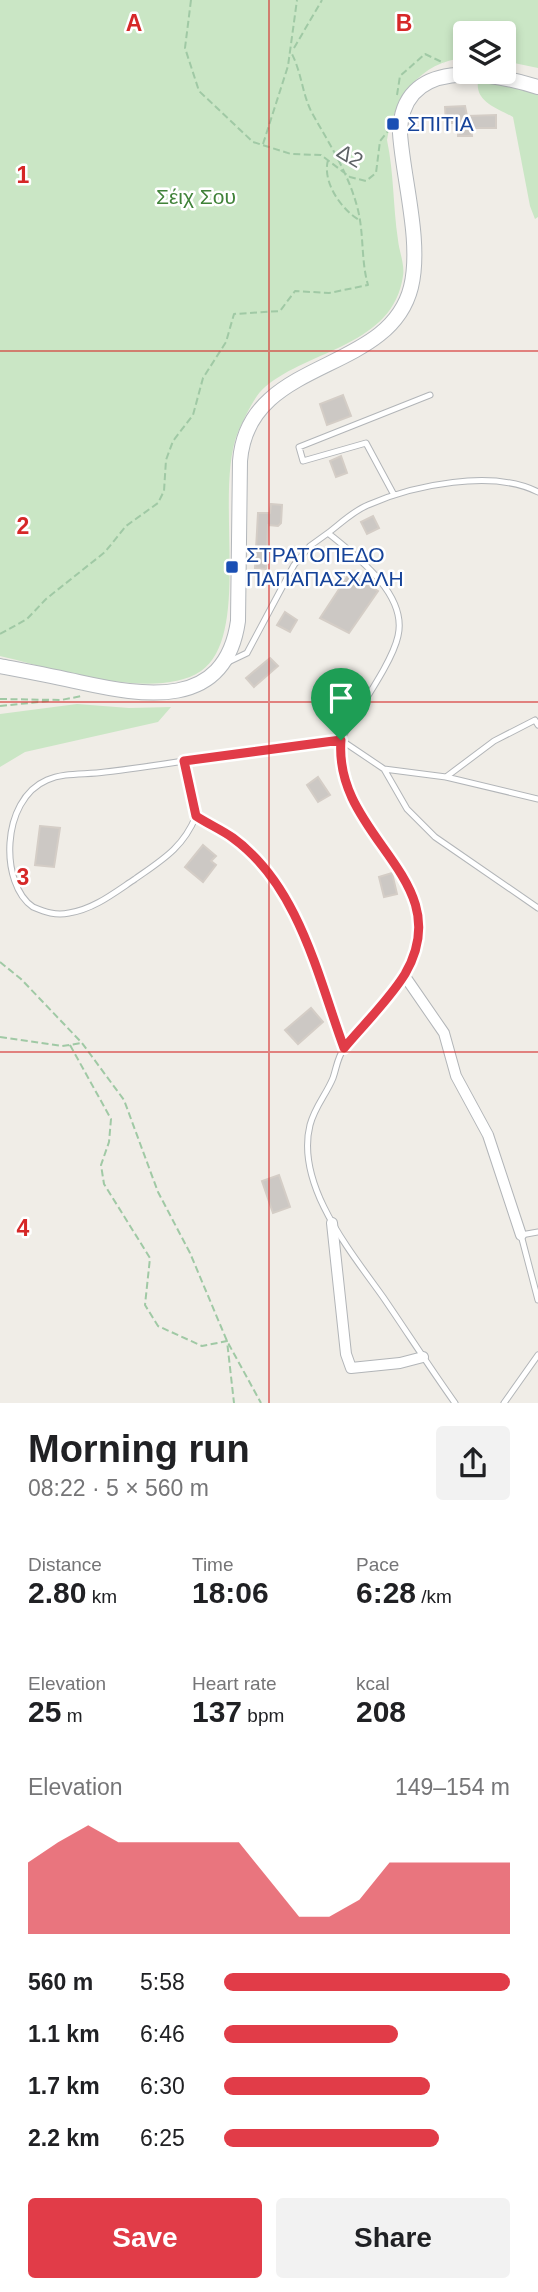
<!DOCTYPE html>
<html lang="en">
<head>
<meta charset="utf-8">
<style>
	:root { --surface:#fff; --page:#f2f2f2; --text:#202124; --muted:#757577; --accent:#e13c48 }
	body { margin:0; font-family:Helvetica,sans-serif; background:var(--page); color:var(--text); height:100vh; display:flex; flex-direction:column; font-size:26px; white-space:nowrap }
	* { box-sizing:border-box; margin:0 }
	p { font-size:23px; color:var(--muted) }
	.icon { flex:none; width:38px; height:38px; fill:none; stroke:currentColor; stroke-width:2; stroke-linecap:round; stroke-linejoin:round }
	.map { position:relative; height:1403px; overflow:hidden }
	.side { display:flex; flex-direction:column; background:var(--surface); flex:1 }
	.side>* { flex:none }
	.tools { position:absolute; left:453px; top:21px; display:grid; gap:14px }
	.tools a { display:grid; place-items:center; width:63px; height:63px; border-radius:7px; background:var(--surface); box-shadow:0 4px 10px #0003; font-size:35px }
	.pin { position:absolute; display:grid; place-items:center; width:60px; height:60px; color:#fff; margin:-72px -30px; border-radius:50% 50% 50% 0; rotate:-45deg; box-shadow:0 0 7px #0007 }
	.pin .icon { rotate:45deg }
	.round { display:grid; place-items:center; flex:none; width:74px; height:74px; border-radius:7px; background:var(--page) }
	.head { display:flex; align-items:center; justify-content:space-between; height:119px; padding:0 28px }
	h1 { font-size:38px; font-weight:700; line-height:52px }
	.metrics { display:grid; grid-template-columns:repeat(3,1fr); gap:10px; height:119px; padding:7px 28px }
	.metrics div { display:grid; align-content:center }
	.metrics b { font-size:30px; font-weight:700 }
	.metrics small { font-size:19px; font-weight:400 }
	.metrics p { font-size:19px }
	.chart { height:196px; padding:14px 28px }
	.chart p { display:flex; justify-content:space-between }
	.chart svg { width:100%; height:126px; margin-top:7px; fill:var(--accent); opacity:.7 }
	.cta { display:flex; gap:14px; margin-top:auto; padding:14px 28px }
	.cta a { flex:1; height:80px; border-radius:7px; background:var(--accent); color:#fff; font-size:28px; font-weight:700; line-height:80px; text-align:center }
	.cta a+a { background:var(--page); color:var(--text) }
	ul { padding:0 28px; list-style:none; font-size:23px }
	li { display:grid; grid-template-columns:112px 84px 1fr; align-items:center; height:52px }
	li i { height:18px; border-radius:9px; background:var(--accent) }
	.map>svg:first-child { display:block }
	.green { fill:#cae6c5 }
	.building { fill:#ccc8c4; stroke:#d4cdc6; stroke-width:2 }
	.lines { fill:none; stroke-linecap:round; stroke-linejoin:round }
	.lane-casing { stroke:#b2b5b8; stroke-width:7 }
	.street-casing { stroke:#b2b5b8; stroke-width:12 }
	.secondary-casing { stroke:#b3b7bb; stroke-width:16 }
	.path { stroke:#a0c9a5; stroke-width:2; stroke-dasharray:7 3.5; stroke-linecap:butt }
	.lane { stroke:#fff; stroke-width:5 }
	.street { stroke:#fff; stroke-width:10 }
	.secondary { stroke:#fff; stroke-width:14 }
	.route-casing { stroke:#fff; stroke-width:14 }
	.route { stroke:#e13c48; stroke-width:9 }
	.grid { fill:none; stroke:#d62828; stroke-width:2; stroke-opacity:0.55 }
	.transit-dot { fill:#1a4fb4; stroke:#fff; stroke-width:2.5 }
	.labels { text-anchor:middle; stroke-width:5; stroke-linejoin:round; paint-order:stroke }
	.transit-label { font-size:21px; fill:#164399; stroke:#fff; text-anchor:start }
	.street-label { font-size:21px; fill:#5e6366; stroke:#fff }
	.park-label { font-size:21px; fill:#408239; stroke:#fff }
	.grid-label { font-size:23px; text-anchor:middle; font-weight:bold; fill:#d62828; stroke:#fff; stroke-width:5; stroke-linejoin:round; paint-order:stroke }
</style>
</head>
<body>
<div class="map">
<svg width="538" height="1403" viewBox="0 0 538 1403">
	<rect width="100%" height="100%" fill="#f0ede7"/>
	<path class="green" d="M0,0H538V68L504,61V33H466L465,58C420,61 394,99 387,140C394,173 393,207 398,240C399,251 405,265 403,276C393,346 310,349 265,387C254,396 244,419 238,432C213,493 253,635 201,671C155,702 52,668 0,656Z
		M478,81L538,88V217L535,219L530,206L513,117C497,108 475,102 478,81Z
		M77,704L129,708L171,707L158,722L25,752L0,767V714Z"/>
	<path class="building" d="M465,106L467,116L496,115V128H471L472,136H458V123H446L445,107Z
		M343,395L351,416L327,425L320,404Z
		M341,456L347,473L336,477L330,461Z
		M271,504L282,505L281,523L278,526L268,525L266,569L255,568L258,513H270Z
		M373,516L379,528L367,534L361,522Z
		M349,574L378,591L349,633L320,618Z
		M285,612L297,620L290,632L277,625Z
		M270,658L278,666L254,687L246,678Z
		M318,777L330,795L318,802L307,785Z
		M40,826L60,828L54,867L35,865Z
		M203,845L216,856L211,861L216,865L203,882L185,867Z
		M392,873L397,894L384,897L379,877Z
		M311,1008L323,1022L298,1044L285,1030Z
		M279,1175L290,1207L273,1213L262,1181Z"/>
	<g class="lines">
		<g class="lane-casing">
			<path id="lane" d="M394,495L366,443L303,461L299,447L430,395
				M328,533C340,524 353,511 368,505C413,485 493,469 538,492
				M226,663L247,653L294,565L310,546L328,533C355,555 408,594 398,636C392,664 356,712 341,740L184,761L196,816C208,824 222,830 233,838C299,886 318,977 344,1048C337,1059 337,1066 333,1078C326,1095 315,1106 310,1125C295,1185 351,1252 383,1297C407,1332 430,1368 455,1403
				M184,761C158,765 132,769 105,772C86,775 65,772 47,780C0,800 0,885 33,907C45,912 56,916 69,913C94,909 114,893 135,879C162,860 183,848 196,816
				M384,769L446,777L538,799
				M446,777L494,741L535,720L538,725
				M344,1048C364,1024 389,1000 405,974C460,879 332,838 341,740L384,769L407,809L435,837L538,908
				M538,1232L521,1235L538,1300
				M504,1403L538,1355"/>
		</g>
		<g class="street-casing">
			<path id="street" d="M404,975L444,1033L456,1076L488,1135L521,1235
				M332,1223L346,1354L351,1368L400,1363L423,1357"/>
		</g>
		<g class="secondary-casing">
			<path id="secondary" d="M0,666C26,671 53,676 79,682C143,696 225,711 238,621L240,461C248,356 389,376 411,287C422,242 403,179 400,133C401,56 489,72 538,87"/>
		</g>
		<path class="path" d="M191,0L185,48L199,91L253,142L291,154L321,155L350,177L366,181L376,173L380,141L388,131
			M294,48L322,0
			M397,95L400,76L425,54L444,63
			M263,144L288,66L297,0
			M328,160C322,182 341,209 359,220
			M0,634L27,619L46,599L105,552L126,526L158,503L164,491L166,460L173,441L193,415L203,378L226,342L234,314L280,311L295,291L329,293L368,285C361,261 364,235 358,210C349,174 330,145 312,113C302,94 302,73 291,52
			M0,699L61,700L82,696
			M0,706L49,701
			M0,962L21,979L82,1043L124,1100L158,1192L190,1253L227,1341L261,1403
			M0,1037L62,1046L82,1043
			M70,1045L111,1119L109,1142L101,1165L104,1184L150,1258L145,1305L158,1326L202,1346L227,1341L234,1403"/>
		<use href="#lane" class="lane"/>
		<use href="#street" class="street"/>
		<use href="#secondary" class="secondary"/>
	</g>
	<g class="lines">
		<g class="route-casing">
			<path id="route" d="M341,740C333,838 460,879 405,974C389,1000 364,1024 344,1048C318,977 299,886 233,838C222,830 208,824 196,816L184,761Z"/>
		</g>
		<use href="#route" class="route"/>
	</g>
	<path class="grid" d="M269,0V1403M0,351H538M0,702H538M0,1052H538"/>
	<g class="transit-dot">
		<rect x="386" y="117" width="14" height="14" rx="3.5"/>
		<rect x="225" y="560" width="14" height="14" rx="3.5"/>
	</g>
	<g class="labels">
		<g class="transit-label">
			<text x="407" y="131">ΣΠΙΤΙΑ</text>
			<text x="246" y="562">ΣΤΡΑΤΟΠΕΔΟ<tspan x="246" dy="24">ΠΑΠΑΠΑΣΧΑΛΗ</tspan></text>
		</g>
		<g class="street-label">
			<text transform="translate(350 156) rotate(31)" y="7">Δ2</text>
		</g>
		<g class="park-label">
			<text x="196" y="204">Σέιχ Σου</text>
		</g>
	</g>
	<g class="grid-label">
		<text x="134" y="31">A</text>
		<text x="404" y="31">B</text>
		<text x="23" y="183">1</text>
		<text x="23" y="534">2</text>
		<text x="23" y="885">3</text>
		<text x="23" y="1236">4</text>
	</g>
</svg>
<div class="tools">
<a><svg class="icon" aria-label="layers" viewBox="0 0 24 24"><path d="M12 4l9 5-9 5-9-5zM3 14l9 5 9-5"/></svg></a>
</div>
<div class="pin" style="left:341px;top:740px;background:#1e9e55"><svg class="icon" aria-label="arrive" viewBox="0 0 24 24"><path d="M6 21V4h12l-3 4 3 4H6"/></svg></div>
</div>
<section class="side">
<div class="head"><div><h1>Morning run</h1><p>08:22 · 5 × 560 m</p></div><a class="round"><svg class="icon" aria-label="share" viewBox="0 0 24 24"><path d="M12 15V3M7 8l5-5 5 5M5 13v7h14v-7"/></svg></a></div>
<div class="metrics">
<div><p>Distance</p><b>2.80<small> km</small></b></div>
<div><p>Time</p><b>18:06</b></div>
<div><p>Pace</p><b>6:28<small> /km</small></b></div>
</div>
<div class="metrics">
<div><p>Elevation</p><b>25<small> m</small></b></div>
<div><p>Heart rate</p><b>137<small> bpm</small></b></div>
<div><p>kcal</p><b>208</b></div>
</div>
<div class="chart"><p><span>Elevation</span>149–154 m</p>
<svg viewBox="0 0 160 44" preserveAspectRatio="none"><path d="M0 44V19L10 12L20 6L30 12L40 12L50 12L60 12L70 12L80 25L90 38L100 38L110 32L120 19L130 19L140 19L150 19L160 19V44z"/></svg>
</div>
<ul>
<li><b>560 m</b>5:58<i style="width:100%"></i></li>
<li><b>1.1 km</b>6:46<i style="width:61%"></i></li>
<li><b>1.7 km</b>6:30<i style="width:72%"></i></li>
<li><b>2.2 km</b>6:25<i style="width:75%"></i></li>
</ul>
<div class="cta"><a>Save</a><a>Share</a></div>
</section>
</body>
</html>
